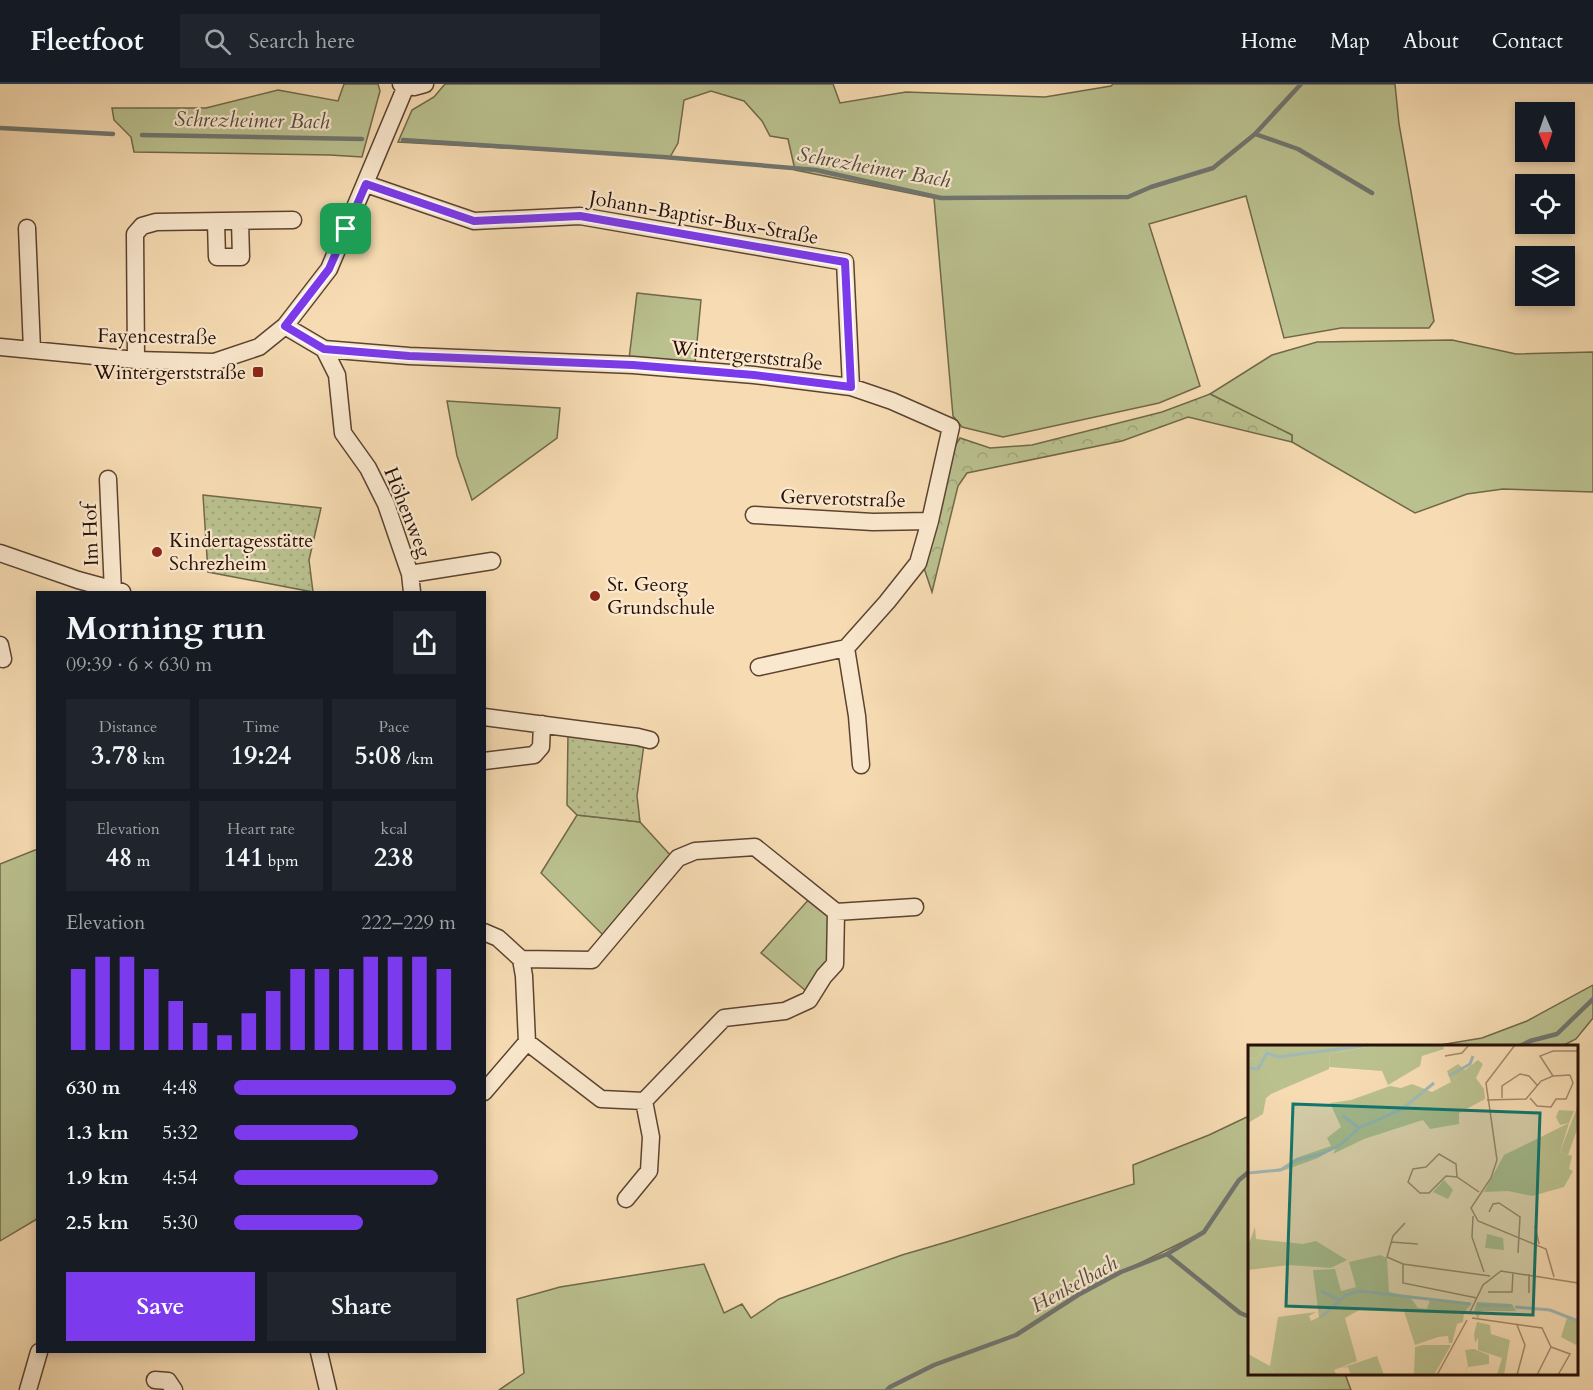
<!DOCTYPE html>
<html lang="en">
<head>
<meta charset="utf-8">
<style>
	:root { --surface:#171b24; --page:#20242c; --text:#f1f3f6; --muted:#9ea1a6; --line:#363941; --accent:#7c3aed }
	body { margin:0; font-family:Cardo,serif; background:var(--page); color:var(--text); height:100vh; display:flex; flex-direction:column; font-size:22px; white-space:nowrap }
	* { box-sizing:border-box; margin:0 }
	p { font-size:20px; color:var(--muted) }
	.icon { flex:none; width:33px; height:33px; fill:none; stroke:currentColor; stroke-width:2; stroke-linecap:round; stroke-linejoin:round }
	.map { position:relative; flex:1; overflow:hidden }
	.drawer { position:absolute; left:36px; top:507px; width:450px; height:762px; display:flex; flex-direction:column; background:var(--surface); border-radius:0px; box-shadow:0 3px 9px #0003 }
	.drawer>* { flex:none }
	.needle { width:39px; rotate:178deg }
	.tools { position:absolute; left:1515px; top:18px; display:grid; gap:12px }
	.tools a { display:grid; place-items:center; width:60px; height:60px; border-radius:0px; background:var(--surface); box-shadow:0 3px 9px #0003; font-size:30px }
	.pin { position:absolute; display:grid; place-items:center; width:51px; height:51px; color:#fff; margin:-26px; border-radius:12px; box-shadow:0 3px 9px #0006 }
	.round { display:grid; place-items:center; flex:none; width:63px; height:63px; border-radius:0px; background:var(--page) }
	.overview { display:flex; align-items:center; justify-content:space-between; height:102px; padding:0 30px }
	h1 { font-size:33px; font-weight:700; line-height:45px }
	.figures { display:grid; grid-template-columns:repeat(3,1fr); gap:9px; height:102px; padding:6px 30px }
	.figures div { display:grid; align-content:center; border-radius:0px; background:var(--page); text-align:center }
	.figures b { font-size:26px; font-weight:700 }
	.figures small { font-size:16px; font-weight:400 }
	.figures p { font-size:16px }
	.chart { height:168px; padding:12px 30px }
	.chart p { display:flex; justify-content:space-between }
	.chart svg { width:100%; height:108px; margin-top:6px; stroke:var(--accent); stroke-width:6 }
	.primary-button { display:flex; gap:12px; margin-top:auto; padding:12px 30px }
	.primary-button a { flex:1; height:69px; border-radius:0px; background:var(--accent); color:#fff; font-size:24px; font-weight:700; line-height:69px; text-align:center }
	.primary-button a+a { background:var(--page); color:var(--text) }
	ul { padding:0 30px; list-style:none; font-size:20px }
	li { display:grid; grid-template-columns:96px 72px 1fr; align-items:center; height:45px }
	li i { height:15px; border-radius:8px; background:var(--accent) }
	header { display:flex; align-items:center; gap:36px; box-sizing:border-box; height:84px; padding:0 30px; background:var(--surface); border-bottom:2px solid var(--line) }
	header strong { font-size:28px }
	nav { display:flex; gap:33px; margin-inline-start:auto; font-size:21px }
	.search { width:420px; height:54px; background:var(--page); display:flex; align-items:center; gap:15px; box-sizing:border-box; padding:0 21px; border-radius:0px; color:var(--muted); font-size:22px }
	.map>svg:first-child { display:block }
	.green { fill:#bac18f; stroke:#71684a; stroke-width:1.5; fill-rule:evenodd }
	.forest { fill:url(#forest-crowns); stroke:#71684a; stroke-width:1.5 }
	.park { fill:url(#park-dots); stroke:#71684a; stroke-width:1.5 }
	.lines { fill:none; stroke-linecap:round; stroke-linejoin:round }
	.stream { stroke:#707570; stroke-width:4.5 }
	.minor-casing { stroke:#5c4331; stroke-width:19 }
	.minor { stroke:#fae8ce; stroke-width:16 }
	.route-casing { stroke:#fff; stroke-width:12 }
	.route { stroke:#7c3aed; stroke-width:8 }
	.poi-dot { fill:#8f2418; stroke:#fae8ce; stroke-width:2 }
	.labels { text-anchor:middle; stroke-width:4.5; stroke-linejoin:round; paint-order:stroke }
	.street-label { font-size:20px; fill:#281006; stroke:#fae8ce }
	.poi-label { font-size:20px; fill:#281006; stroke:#fae8ce; text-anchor:start }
	.water-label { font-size:21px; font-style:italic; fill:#524b44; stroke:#fae8ce }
	.inset-river { fill:none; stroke:#a0b9b6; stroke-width:3 }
	.inset-road { fill:none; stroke:#a48a6e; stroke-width:1.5 }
	.view { fill:#0f766e; fill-opacity:0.15; stroke:#0f766e; stroke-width:3 }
	.inset-edge { fill:none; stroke:#281006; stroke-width:3 }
</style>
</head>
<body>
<header>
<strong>Fleetfoot</strong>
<div class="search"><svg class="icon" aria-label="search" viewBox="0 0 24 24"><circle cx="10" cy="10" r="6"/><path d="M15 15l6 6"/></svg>Search here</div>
<nav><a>Home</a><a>Map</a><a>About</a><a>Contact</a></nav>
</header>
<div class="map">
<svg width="1593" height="1306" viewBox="0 0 1593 1306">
	<defs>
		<pattern id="forest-crowns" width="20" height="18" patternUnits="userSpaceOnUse" patternTransform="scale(1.5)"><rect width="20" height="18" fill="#bac18f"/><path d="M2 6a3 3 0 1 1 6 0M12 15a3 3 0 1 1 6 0" fill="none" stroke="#a0a57a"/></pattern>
		<pattern id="park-dots" width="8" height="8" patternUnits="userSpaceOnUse" patternTransform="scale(1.5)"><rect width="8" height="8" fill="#bac18f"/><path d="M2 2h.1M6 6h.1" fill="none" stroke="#a0a57a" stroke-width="1.8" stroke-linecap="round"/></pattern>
	</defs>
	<rect width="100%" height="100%" fill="#f7dcb3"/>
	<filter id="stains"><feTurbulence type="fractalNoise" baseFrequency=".00333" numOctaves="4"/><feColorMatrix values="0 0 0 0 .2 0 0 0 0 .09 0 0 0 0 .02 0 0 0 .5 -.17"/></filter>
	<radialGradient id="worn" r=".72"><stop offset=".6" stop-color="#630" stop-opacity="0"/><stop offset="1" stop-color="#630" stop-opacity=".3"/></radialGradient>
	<path class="green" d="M344,0H378L380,7L362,73L330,71L134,68L131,53L114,36L112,24H206L278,6L338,17Z
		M445,0H833L840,19L906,8L1045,13L1111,2L1113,0H1395L1399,40L1434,237L1429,244H1341L1284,254L1246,112L1149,140L1200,302L1159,319L1003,353L962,343L953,332L934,114L795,86L788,55L770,52L762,37L744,17L711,7L684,16L678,59L670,73L398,58L412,26L434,13Z
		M637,209L701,216L695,279L629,275Z
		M1452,256L1516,270L1593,268V408L1503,405L1467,410L1415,429L1292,358V351L1210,310L1272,271L1317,258Z
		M447,317L560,324L557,354L472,416L457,372Z
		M577,731L640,738L672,773L604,852L541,789Z
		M35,766H38L37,1135L0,1157V780Z
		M810,814L830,830V878L806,907L761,869Z
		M1593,901V934L1576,955L1562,962H1434L1482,954L1527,937Z
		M1249,1032L1250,1290H1345L1351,1306H499L524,1289L517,1215L560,1203L704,1180L724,1229L742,1220L751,1234L779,1215L902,1171L950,1157L1134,1100L1133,1081L1209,1051ZM1195,1152L1167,1170L1132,1184V1183Z"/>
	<path class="forest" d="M1210,310L1292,351V358L1188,333L1122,357L967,389L958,402L932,508L924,484L950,370L960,354L990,364L1032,361L1162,328Z"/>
	<path class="park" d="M203,411L321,424L309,476L313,508L208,488Z
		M568,648L644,660L637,712L640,738L577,731L567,721Z"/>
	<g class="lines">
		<path class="stream" d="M0,44L113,50
			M1255,50L1298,65L1372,109
			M142,51L362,55
			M403,56L663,73L816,86L941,114L1128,113L1151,103L1213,84L1255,50L1301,0
			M1520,962L1530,957L1557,950L1593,915
			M1167,1170L1240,1229L1250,1233
			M887,1306L890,1303L934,1281L1016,1251L1078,1211L1121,1188L1167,1170L1204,1148L1239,1096L1250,1087"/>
		<g class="minor-casing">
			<path id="minor" d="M401,0L414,3L425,0
				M366,100L474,137L580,132L845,178L851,303
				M216,138L217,173H241L240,137
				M27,144L32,266
				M285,242L324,265L409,272L633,281L754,291L851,303L892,317L951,343L930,437L918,479L887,518L846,564L759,583
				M0,263L136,276L214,278L259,263L285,242L329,185L406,2
				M324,265L337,291L343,349L368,384L386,420L410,490L412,508
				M136,276L135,150L142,142L156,138L293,136
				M108,395L113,508
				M754,431L873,438L930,437
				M0,469L78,496L122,508
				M410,490L492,477
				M0,561L3,575
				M846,564L857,632L861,681
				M484,633L638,653L650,656
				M484,677L534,671L541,663L542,640
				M484,848L498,854L521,875L592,876L678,774L695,767L755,763L836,828L915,823
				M521,875L524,892L527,958L601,1015L644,1017L724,934L785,927L809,916L824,892L835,880L836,828
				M484,1008L527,958
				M626,1115L649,1087L651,1053L644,1017
				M319,1268L328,1306
				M155,1296L168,1297L174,1306
				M28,1306L39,1268"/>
		</g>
		<use href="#minor" class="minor"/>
	</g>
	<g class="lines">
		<g class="route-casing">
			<path id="route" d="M366,100L474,137L580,132L845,178L851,303L754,291L633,281L409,272L324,265L285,242L329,185Z"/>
		</g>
		<use href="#route" class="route"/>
	</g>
	<g class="poi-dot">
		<rect x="252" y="282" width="12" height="12" rx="3"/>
		<circle cx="157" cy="468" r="6"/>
		<circle cx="595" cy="512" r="6"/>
	</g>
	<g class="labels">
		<g class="street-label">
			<text transform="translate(704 133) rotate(10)" y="7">Johann-Baptist-Bux-Straße</text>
			<text transform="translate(157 252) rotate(1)" y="7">Fayencestraße</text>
			<text transform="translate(747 271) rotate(6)" y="7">Wintergerststraße</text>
			<text transform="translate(843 414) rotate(2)" y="7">Gerverotstraße</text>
			<text transform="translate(408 428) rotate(68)" y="7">Höhenweg</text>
			<text transform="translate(90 451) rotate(-92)" y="7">Im Hof</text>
		</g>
		<g class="poi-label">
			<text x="246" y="295" text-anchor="end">Wintergerststraße</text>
			<text x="169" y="463">Kindertagesstätte<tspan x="169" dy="23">Schrezheim</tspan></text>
			<text x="607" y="507">St. Georg<tspan x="607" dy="23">Grundschule</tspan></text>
		</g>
		<g class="water-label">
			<text transform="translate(252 36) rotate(1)" y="7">Schrezheimer Bach</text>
			<text transform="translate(874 83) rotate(10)" y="7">Schrezheimer Bach</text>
			<text transform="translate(1074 1200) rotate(-29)" y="7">Henkelbach</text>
		</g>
	</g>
	<g transform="translate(1248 961)">
		<rect width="330" height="330" fill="#f7dcb3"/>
		<path d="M0,0H19L9,13L0,14ZM130,0H195L196,4L174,11L172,21L140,40L134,26L81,22L82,9ZM230,15L235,19L228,33L236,44L237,54L211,68V79L182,84L175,75L116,94L85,109L89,101L70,113L37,125L0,129L33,123L48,113L83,101L79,93L93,82L82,58L103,55L142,41L153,43L164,39L184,47L203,37L199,26L210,19L217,25ZM321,78L312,107L324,111L321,124L325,126L316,142L284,151L260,146L236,147L256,110ZM196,135L205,145L200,154L185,147ZM7,182L8,194L55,199L68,196L99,215L83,223L41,220L0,225V201ZM132,210L139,213L141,247L162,252L170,263L179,264L182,255L223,259L216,268L215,277L209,279L204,298H201L200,291L190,292L167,300L155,263L113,264L97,273L109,316L86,325L89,330H26L22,321L30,272L68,267L61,271L63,276L71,272L65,225L87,224L93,246L108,242L101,217ZM229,257L264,259L268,266H233L230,274L226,267ZM319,273L330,276V301L313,292ZM229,277L242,280L243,289L262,295L256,330H249L254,313L230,305V293L227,298L226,289ZM175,300H203L186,330H166L167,302ZM226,304L241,310V319L220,322L216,330L220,321L217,305ZM129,311L136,330H103L100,322L93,323Z" fill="#bac18f"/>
		<path d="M19,0H130L82,9L81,24L23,49L18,53L15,69L0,78V14L9,13ZM330,60V82L320,110L312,107ZM0,309L22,321L26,330H0Z" fill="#bac18f"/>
		<path d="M311,65L326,66L321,78L312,80L308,72ZM239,189L255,193L256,205L237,203Z" fill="#bac18f"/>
		<path class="inset-river" d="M0,23L10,24L19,8L30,12L120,0M201,31L222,19L225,11M95,71L111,83M0,128L33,125L49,115L73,109L92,100L111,83L154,64L186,38M73,246L91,255M229,260L263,261M267,262L302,265L330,276M72,273L98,250L111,246L223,259"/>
		<path class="inset-road" d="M267,0L238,38L249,115L243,133L223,163L230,176L298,204L306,232M197,11L214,8L221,0M305,31L292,11L305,6H330M254,53V41L272,29L281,31L289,40M282,53L289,61L303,62L308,54H318L325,38L322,30M239,55L278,54L293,36L305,31L322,30M209,132L208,119L191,109L178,122L165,124L160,137L172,148H181L198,131L209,132L231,147M241,167L245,159L251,158L272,172L270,208M225,171L224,192L236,227M157,178L145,191L139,212L155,219L242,231M287,181L291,199M143,197L170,199M155,219V238L229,253M281,229V248M240,247H264L265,227M222,267L235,240L253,226L330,238M224,273L294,283L303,302L289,330M269,280L277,300L269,330M303,302L322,309L310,330M189,330L219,275"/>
		<path class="view" d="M45,59L292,68L285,270L38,261Z"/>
		<rect width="330" height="330" class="inset-edge"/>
	</g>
	<rect width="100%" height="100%" filter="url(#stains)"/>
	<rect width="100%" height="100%" fill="url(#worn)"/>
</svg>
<div class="tools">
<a><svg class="needle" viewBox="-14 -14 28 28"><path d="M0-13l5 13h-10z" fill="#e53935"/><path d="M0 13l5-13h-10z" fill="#9ea1a6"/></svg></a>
<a><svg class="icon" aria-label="locate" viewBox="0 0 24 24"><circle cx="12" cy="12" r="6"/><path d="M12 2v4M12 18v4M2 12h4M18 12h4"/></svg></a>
<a><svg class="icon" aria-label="layers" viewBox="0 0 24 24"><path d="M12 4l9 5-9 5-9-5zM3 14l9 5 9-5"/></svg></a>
</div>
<div class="pin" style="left:346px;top:145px;background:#1e9e55"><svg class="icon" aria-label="arrive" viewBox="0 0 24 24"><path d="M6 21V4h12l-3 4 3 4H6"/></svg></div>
<section class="drawer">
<div class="overview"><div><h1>Morning run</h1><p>09:39 · 6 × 630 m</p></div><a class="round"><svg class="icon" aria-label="share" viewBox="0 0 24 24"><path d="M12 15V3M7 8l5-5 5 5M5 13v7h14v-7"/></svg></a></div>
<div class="figures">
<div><p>Distance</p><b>3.78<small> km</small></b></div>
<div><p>Time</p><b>19:24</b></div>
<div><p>Pace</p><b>5:08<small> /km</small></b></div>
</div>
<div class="figures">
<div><p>Elevation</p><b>48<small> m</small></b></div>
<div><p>Heart rate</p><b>141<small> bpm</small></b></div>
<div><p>kcal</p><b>238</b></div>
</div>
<div class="chart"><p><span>Elevation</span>222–229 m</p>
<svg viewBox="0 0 160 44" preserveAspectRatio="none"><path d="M5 44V11M15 44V6M25 44V6M35 44V11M45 44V24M55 44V33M65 44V38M75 44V29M85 44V20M95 44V11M105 44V11M115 44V11M125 44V6M135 44V6M145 44V6M155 44V11"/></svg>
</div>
<ul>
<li><b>630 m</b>4:48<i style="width:100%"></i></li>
<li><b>1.3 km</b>5:32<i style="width:56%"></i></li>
<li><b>1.9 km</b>4:54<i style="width:92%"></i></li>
<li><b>2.5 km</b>5:30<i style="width:58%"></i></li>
</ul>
<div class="primary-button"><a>Save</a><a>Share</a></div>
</section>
</div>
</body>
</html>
